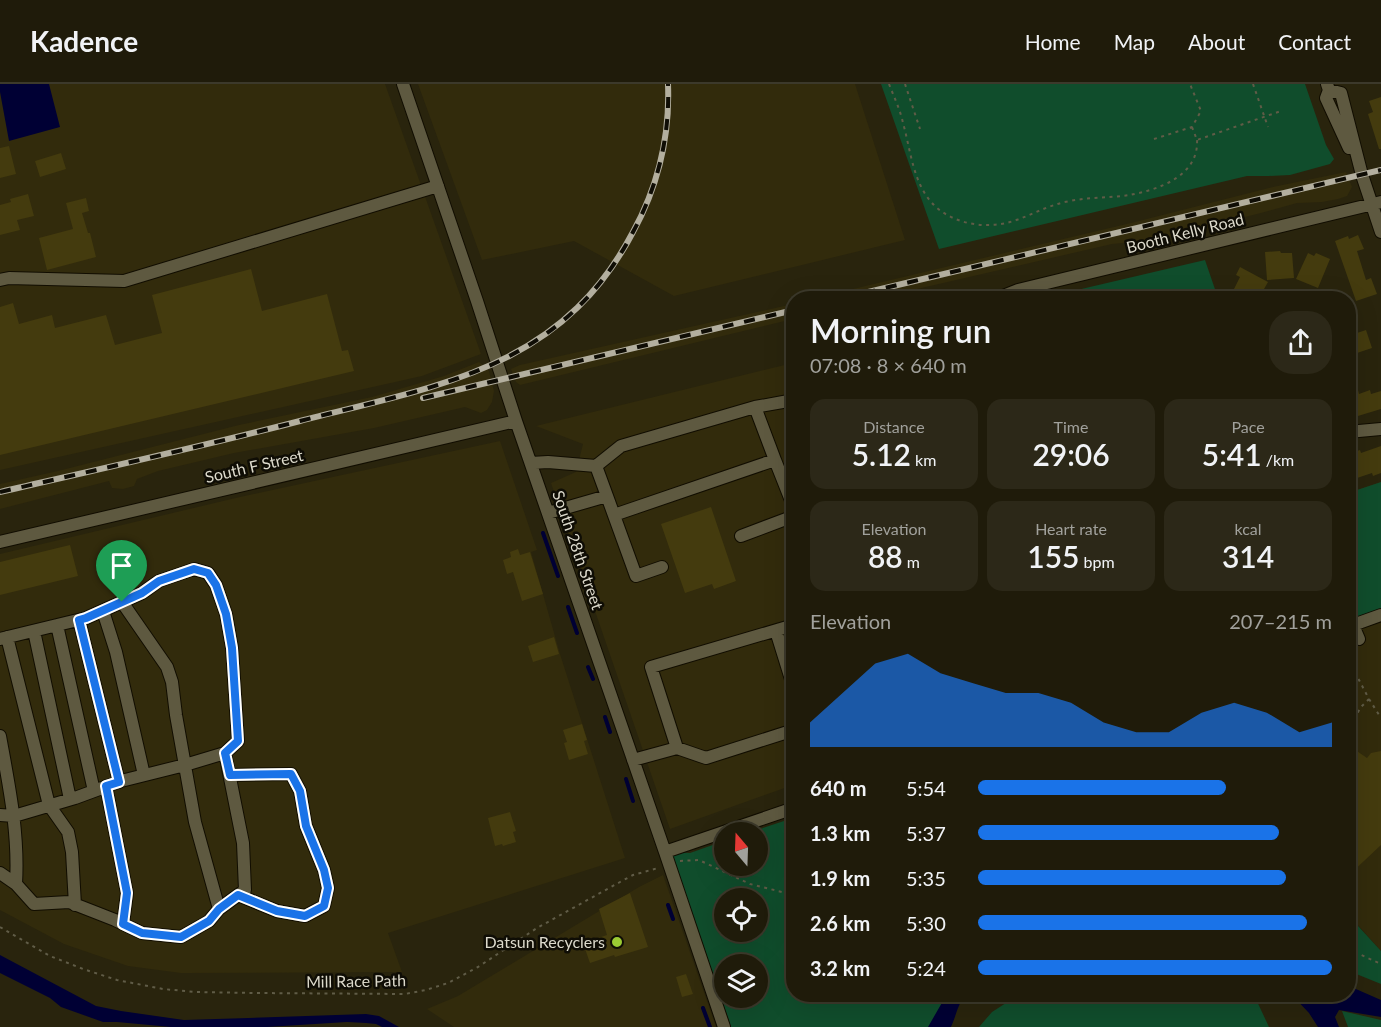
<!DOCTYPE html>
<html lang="en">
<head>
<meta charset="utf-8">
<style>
	:root { --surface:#1f1b0a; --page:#2c2818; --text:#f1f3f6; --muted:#a1a19c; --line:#3c392b; --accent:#1a73e8 }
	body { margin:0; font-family:Lato,sans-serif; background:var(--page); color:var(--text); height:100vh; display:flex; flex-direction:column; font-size:22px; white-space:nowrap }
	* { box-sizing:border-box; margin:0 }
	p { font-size:20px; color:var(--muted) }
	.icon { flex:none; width:33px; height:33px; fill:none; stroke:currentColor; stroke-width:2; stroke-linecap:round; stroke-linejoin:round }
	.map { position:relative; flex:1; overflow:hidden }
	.drawer { position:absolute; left:786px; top:207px; width:570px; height:711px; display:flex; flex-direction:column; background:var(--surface); border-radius:24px; box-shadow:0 6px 24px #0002,0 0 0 2px var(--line) }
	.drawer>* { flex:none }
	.needle { width:39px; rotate:341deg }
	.controls { position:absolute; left:714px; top:738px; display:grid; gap:12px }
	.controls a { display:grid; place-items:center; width:54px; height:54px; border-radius:50%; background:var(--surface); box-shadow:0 6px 24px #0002,0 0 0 2px var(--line); font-size:30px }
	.pin { position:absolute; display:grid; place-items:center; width:51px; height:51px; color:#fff; margin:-62px -26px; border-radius:50% 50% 50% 0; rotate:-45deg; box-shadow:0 0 6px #0007 }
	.pin .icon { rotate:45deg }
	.round { display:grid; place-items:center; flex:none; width:63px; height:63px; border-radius:24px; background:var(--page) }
	.summary { display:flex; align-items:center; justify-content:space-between; height:102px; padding:0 24px }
	h1 { font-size:33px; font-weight:600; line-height:45px }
	.figures { display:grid; grid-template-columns:repeat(3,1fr); gap:9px; height:102px; padding:6px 24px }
	.figures div { display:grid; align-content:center; border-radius:15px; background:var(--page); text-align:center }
	.figures b { font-size:30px; font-weight:600 }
	.figures small { font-size:16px; font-weight:400 }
	.figures p { font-size:16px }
	.chart { height:168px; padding:12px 24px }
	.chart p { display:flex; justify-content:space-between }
	.chart svg { width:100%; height:108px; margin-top:6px; fill:var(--accent); opacity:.7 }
	ul { padding:0 24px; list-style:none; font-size:20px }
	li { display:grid; grid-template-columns:96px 72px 1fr; align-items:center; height:45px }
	li i { height:15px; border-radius:8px; background:var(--accent) }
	header { display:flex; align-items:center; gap:36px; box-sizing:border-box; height:84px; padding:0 30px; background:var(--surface); border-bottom:2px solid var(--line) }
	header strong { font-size:28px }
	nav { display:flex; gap:33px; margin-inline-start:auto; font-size:21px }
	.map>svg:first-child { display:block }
	.built { fill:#322b0c }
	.green { fill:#104d2c; fill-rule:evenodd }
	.water { fill:#000034 }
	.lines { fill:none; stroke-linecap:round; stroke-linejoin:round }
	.stream { stroke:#000034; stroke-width:4 }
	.building { fill:#443b0e }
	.minor-casing { stroke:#110d00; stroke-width:14 }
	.path { stroke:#605c47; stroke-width:2; stroke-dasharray:3 4.5; stroke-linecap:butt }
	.minor { stroke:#5e5940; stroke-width:12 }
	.rail-casing { stroke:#b3af9f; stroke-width:6 }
	.rail { stroke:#0f0d05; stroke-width:4; stroke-dasharray:11; stroke-linecap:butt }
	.route-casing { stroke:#fff; stroke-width:12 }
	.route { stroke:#1a73e8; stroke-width:8 }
	.poi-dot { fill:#9bcb33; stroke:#0f0d05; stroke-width:2 }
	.labels { text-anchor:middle; stroke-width:5; stroke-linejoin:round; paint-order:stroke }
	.street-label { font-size:16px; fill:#dddacc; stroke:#0f0d05 }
	.poi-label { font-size:16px; fill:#dddacc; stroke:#0f0d05; text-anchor:end }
</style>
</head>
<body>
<header>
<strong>Kadence</strong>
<nav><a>Home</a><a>Map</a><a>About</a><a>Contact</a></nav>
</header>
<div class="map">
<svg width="1381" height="943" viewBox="0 0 1381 943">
	<rect width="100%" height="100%" fill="#29240d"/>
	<path class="built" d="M0,0H385L481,270L422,292L0,386Z
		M418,0H855L905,156L674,212L574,157L482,176Z
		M1346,88L1352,103L1347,112L1338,115L1322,118L1297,119L1257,130L1153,156L1112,160L878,214H815L1135,138L1273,103Z
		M793,220V235L520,301L516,298L511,285L520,281Z
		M479,278L489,287L494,307L492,318L487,326L481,329L465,323L374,344L234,369L158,387L137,395L134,402L123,405L112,404L109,397L0,425V400L58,387L239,341L372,313L444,292Z
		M793,279V701L670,745L551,399L576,388L583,360L536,342Z
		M500,357L537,466L531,468L560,570L625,774L388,849L402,888L181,889L128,882L64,860L0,826V470L240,413Z
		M1381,398V867L1349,831L1348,409Z
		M663,791L716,943H454L427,925L458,912L639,803Z"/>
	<path class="green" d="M881,0H1305L1326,61L1334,75L1330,80L1290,91L1268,92H1247L939,165Z
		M1205,176L1218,214H1043Z
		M1381,398V527L1348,538V409Z
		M793,734L794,910L949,911L929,943H731L671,768L690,769L724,757V782H758V748H751ZM724,814H758V848H724ZM724,880H758V914H724Z
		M1348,831L1381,867V900L1349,887Z
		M1020,910L1254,911L1269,943H979L992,928Z
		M1342,927L1381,936V943H1348Z"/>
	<path class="water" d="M0,0H49L60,43L9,57L0,8Z
		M0,871L96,922L121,927L184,936L366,930L379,932L399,943H382L376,940L366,939L347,938L267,943H171L117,938H103L61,923L50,914L0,889Z
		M1349,902L1381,916V933L1339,926L1335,933L1339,943H1318L1309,929L1292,911L1348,910Z
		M947,910L965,911C958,920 956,932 951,943H928Z"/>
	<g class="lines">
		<path class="stream" d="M543,449L558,492
			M568,523L577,549
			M588,583L593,595
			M605,633L610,648
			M626,695L633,717
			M668,821L673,835
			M703,924L710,943"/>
	</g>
	<path class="building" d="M1381,13V65H1379L1368,30L1373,28L1369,17Z
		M9,62L16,90L0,94V64Z
		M61,69L66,85L40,93L35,77Z
		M28,110L34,132L17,136L20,146L0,151V121L11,118L10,115Z
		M86,114L89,127L82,129L88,149H90L96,173L47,186L39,154L73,145L66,119Z
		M1358,151L1364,165L1357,167L1366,196L1371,194L1377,210L1356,217L1335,157L1348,152L1349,155Z
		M1280,167L1281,169H1292L1294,194L1267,196L1265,168Z
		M1308,169L1314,172L1316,169L1330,175L1318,204L1296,195Z
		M1240,183L1268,198L1259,214H1251L1234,205L1240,193L1236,191Z
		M251,185L262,227L327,210L342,267L348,266L354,287L0,371V223L13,219L19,240L52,231L55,244L106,231L115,261L162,249L152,211Z
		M1366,246L1372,264L1348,272V252Z
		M1358,306L1359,310L1370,306L1371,310L1381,307V325L1348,335V309Z
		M1381,362V389L1373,392L1372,389L1348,397V370L1360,366L1361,369Z
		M711,423L736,497L714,505L712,500L685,509L661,440Z
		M70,461L78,492L0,511V478Z
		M518,465L520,471L530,468L543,510L522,517L513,488L507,490L503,476L511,473L510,468Z
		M554,553L559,570L533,578L528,562Z
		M582,640L587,656L584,657L588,670L569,676L564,659L567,658L563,646Z
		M1348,661L1367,674L1371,669L1381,667V761L1348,792Z
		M510,728L516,747L513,748L516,758L503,762L502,760L495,762L488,734Z
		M630,809L648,863L615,873L614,871L590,879L583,859L607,851L599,825Z
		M686,890L693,910L682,913L676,893Z"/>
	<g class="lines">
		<g class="minor-casing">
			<path id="minor" d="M403,0L477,217L516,337L665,768L724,943
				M1327,0L1329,6L1326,14L1349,64
				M1329,6L1341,9L1362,91L1381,148
				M0,196L9,194L124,197L438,102
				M998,214L1018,206L1381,118
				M1348,348L1381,345
				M775,376L794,424
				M531,379L548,378L596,382L621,362L755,323L794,316
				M596,382L607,412
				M548,429L607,412L636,492L662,483
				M614,431L775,376L755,323
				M741,452L794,432
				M0,458L516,337
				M122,518L167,583L172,598L176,631L195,738L219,825
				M103,527L116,568L144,691
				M79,536L119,698
				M57,541L94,707
				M794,541L651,583L677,664L706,674L794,646
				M34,547L70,715
				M776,547L794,605
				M7,553L49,721L68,748L72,768L75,821
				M0,555L86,534L142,509L159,497L194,485L208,489L216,501L226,530L232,564L238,657L225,669L185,681L121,697L75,714L14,732L0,731
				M1359,555L1353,541L1381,531
				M0,652C9,702 19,749 16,800L34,820L69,818L115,836L142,849L181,853L209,837L219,825L245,806L243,759L225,669
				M633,676L677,664
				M230,691L291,690L300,707L306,742L324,786L328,804L324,822L305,832L277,827L238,811
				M106,702L127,809L123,840
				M665,768L794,724
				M0,789L16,800"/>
		</g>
		<path class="path" d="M889,0C894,13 900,25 903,39C911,67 913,102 936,123C955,140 985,145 1010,138C1031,132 1047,121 1070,117C1090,113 1110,114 1129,111C1158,106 1199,92 1197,56
			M905,0L920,45
			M1253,0L1268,43
			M1192,43L1197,56L1281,27
			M1154,55L1192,43L1201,27L1190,0
			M1348,575L1369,615L1360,624L1353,639L1348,636
			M1369,615L1381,634
			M680,777L699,776L750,800L782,808L794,809
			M0,843L50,872L83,885L117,896L163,905L196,908L253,909L405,910L426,906L448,899L478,883L537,844L620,798L633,791L658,784
			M1348,865L1381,880"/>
		<use href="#minor" class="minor"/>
		<g class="rail-casing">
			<path id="rail" d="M843,214L1381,86
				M423,314L794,226
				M0,408C100,385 200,363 300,337C436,302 561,286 633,148C658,102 670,52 668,0"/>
		</g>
		<use href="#rail" class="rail"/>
	</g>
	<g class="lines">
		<g class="route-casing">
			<path id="route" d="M194,485L208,489L216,501L226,530L232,564L238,657L225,669L230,691L291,690L300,707L306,742L324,786L328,804L324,822L305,832L277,827L238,811L219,825L209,837L181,853L142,849L123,840L127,809L106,702L119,698L79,536L86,534L142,509L159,497Z"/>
		</g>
		<use href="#route" class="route"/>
	</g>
	<circle class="poi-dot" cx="617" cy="858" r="6"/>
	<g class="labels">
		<g class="street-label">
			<text transform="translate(1185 149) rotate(-14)" y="6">Booth Kelly Road</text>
			<text transform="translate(254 382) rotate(-13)" y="6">South F Street</text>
			<text transform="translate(578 466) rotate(71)" y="6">South 28th Street</text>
			<text transform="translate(356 897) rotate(-1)" y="6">Mill Race Path</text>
		</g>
		<g class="poi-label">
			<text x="605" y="864">Datsun Recyclers</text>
		</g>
	</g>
</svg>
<div class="controls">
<a><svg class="needle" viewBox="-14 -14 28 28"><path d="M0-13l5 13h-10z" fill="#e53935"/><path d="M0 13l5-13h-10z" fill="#a1a19c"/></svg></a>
<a><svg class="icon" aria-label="locate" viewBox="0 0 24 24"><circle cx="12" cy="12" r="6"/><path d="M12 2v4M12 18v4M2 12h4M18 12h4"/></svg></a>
<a><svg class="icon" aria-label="layers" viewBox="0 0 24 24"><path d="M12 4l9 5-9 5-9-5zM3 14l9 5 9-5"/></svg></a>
</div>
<div class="pin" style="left:122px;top:518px;background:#1e9e55"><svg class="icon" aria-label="arrive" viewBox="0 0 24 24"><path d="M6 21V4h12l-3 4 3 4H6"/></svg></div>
<section class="drawer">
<div class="summary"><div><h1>Morning run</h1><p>07:08 · 8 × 640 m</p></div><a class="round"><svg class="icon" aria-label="share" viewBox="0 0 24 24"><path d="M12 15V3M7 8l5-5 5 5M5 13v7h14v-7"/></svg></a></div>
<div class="figures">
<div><p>Distance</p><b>5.12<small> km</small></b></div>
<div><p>Time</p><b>29:06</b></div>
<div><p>Pace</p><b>5:41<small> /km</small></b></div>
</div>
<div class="figures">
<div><p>Elevation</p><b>88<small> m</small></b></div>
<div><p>Heart rate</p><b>155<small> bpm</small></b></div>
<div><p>kcal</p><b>314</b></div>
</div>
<div class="chart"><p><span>Elevation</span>207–215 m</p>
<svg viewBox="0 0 160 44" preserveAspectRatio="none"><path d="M0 44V34L10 22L20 10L30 6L40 14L50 18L60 22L70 22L80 26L90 34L100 38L110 38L120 30L130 26L140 30L150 38L160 34V44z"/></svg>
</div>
<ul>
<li><b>640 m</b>5:54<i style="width:70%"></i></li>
<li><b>1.3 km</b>5:37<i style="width:85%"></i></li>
<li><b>1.9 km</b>5:35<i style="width:87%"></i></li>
<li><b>2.6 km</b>5:30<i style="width:93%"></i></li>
<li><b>3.2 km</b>5:24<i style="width:100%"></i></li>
</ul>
</section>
</div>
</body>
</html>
